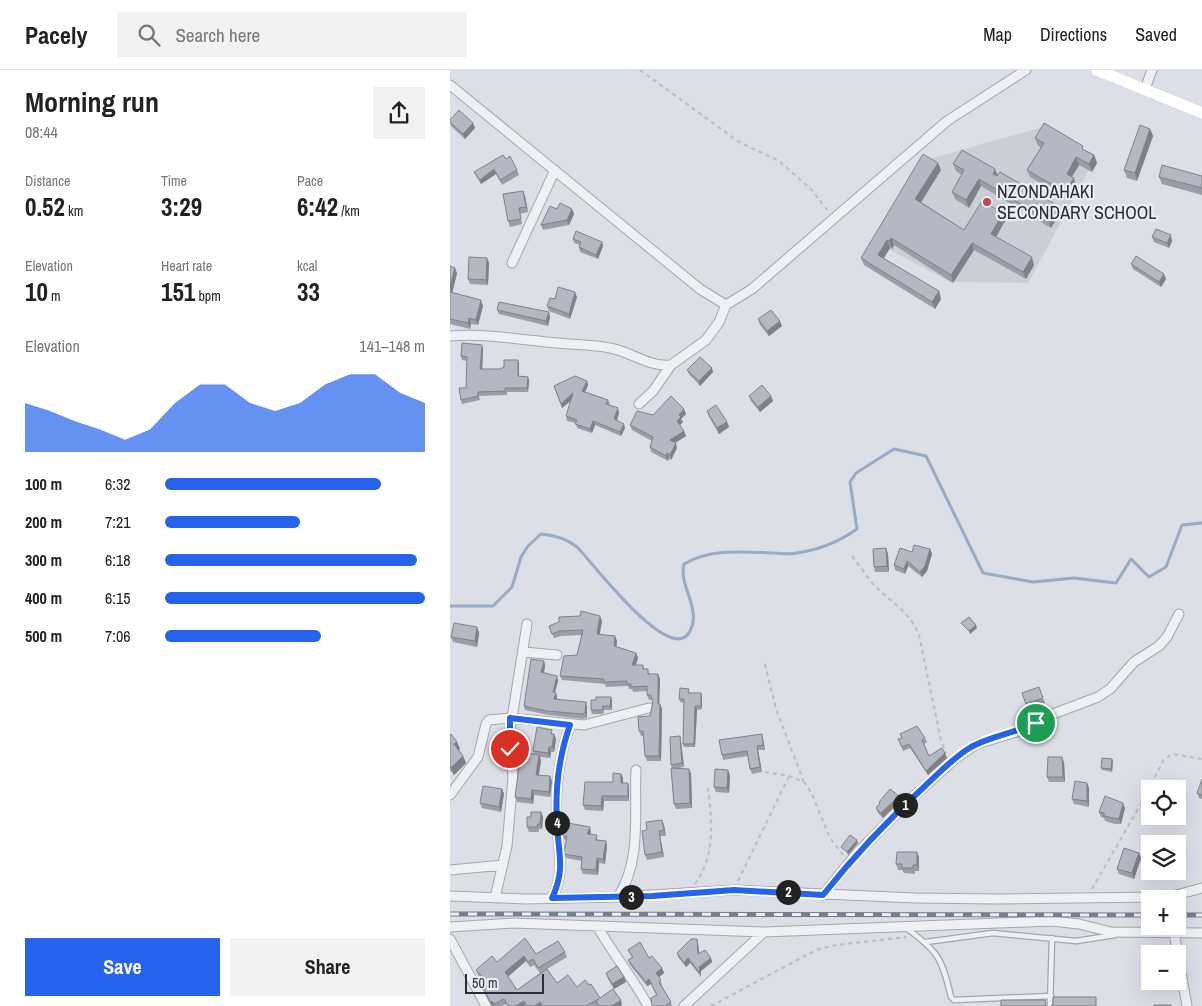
<!DOCTYPE html>
<html lang="en">
<head>
<meta charset="utf-8">
<style>
	:root { --surface:#fff; --page:#f2f2f2; --text:#222; --muted:#767676; --line:#e0e0e0; --accent:#2563eb }
	body { margin:0; font-family:"Archivo Narrow",sans-serif; background:var(--page); color:var(--text); height:100vh; display:flex; flex-direction:column; font-size:19px; white-space:nowrap }
	* { box-sizing:border-box; margin:0 }
	p { font-size:16px; color:var(--muted) }
	.icon { flex:none; width:28px; height:28px; fill:none; stroke:currentColor; stroke-width:2; stroke-linecap:round; stroke-linejoin:round }
	.map { position:relative; flex:1; overflow:hidden }
	.sheet { display:flex; flex-direction:column; background:var(--surface); width:450px }
	.sheet>* { flex:none }
	.buttons { position:absolute; left:691px; top:710px; display:grid; gap:10px }
	.buttons a { display:grid; place-items:center; width:45px; height:45px; border-radius:0px; background:var(--surface); box-shadow:0 5px 20px #0002; font-size:25px }
	.scale { position:absolute; left:15px; bottom:12px; width:79px; box-sizing:border-box; padding-left:5px; border:2px solid #272d3a; border-top:0; font-size:14px; line-height:18px; white-space:nowrap; color:#272d3a; -webkit-text-stroke:4px #ebeef3; paint-order:stroke }
	.pin { position:absolute; display:grid; place-items:center; width:42px; height:42px; color:#fff; margin:-21px; border:2px solid #fff; border-radius:50%; box-shadow:0 1px 5px #0007 }
	.km { position:absolute; width:25px; height:25px; margin:-12px; border-radius:50%; background:#222; color:#fff; font-size:14px; line-height:25px; text-align:center }
	.round { display:grid; place-items:center; flex:none; width:52px; height:52px; border-radius:0px; background:var(--page) }
	.overview { display:flex; align-items:center; justify-content:space-between; height:85px; padding:0 25px }
	h1 { font-size:28px; font-weight:700; line-height:38px }
	.metrics { display:grid; grid-template-columns:repeat(3,1fr); gap:8px; height:85px; padding:5px 25px }
	.metrics div { display:grid; align-content:center }
	.metrics b { font-size:25px; font-weight:700 }
	.metrics small { font-size:14px; font-weight:400 }
	.metrics p { font-size:14px }
	.chart { height:140px; padding:10px 25px }
	.chart p { display:flex; justify-content:space-between }
	.chart svg { width:100%; height:90px; margin-top:5px; fill:var(--accent); opacity:.7 }
	.primary-button { display:flex; gap:10px; margin-top:auto; padding:10px 25px }
	.primary-button a { flex:1; height:58px; border-radius:0px; background:var(--accent); color:#fff; font-size:20px; font-weight:700; line-height:58px; text-align:center }
	.primary-button a+a { background:var(--page); color:var(--text) }
	ul { padding:0 25px; list-style:none; font-size:16px }
	li { display:grid; grid-template-columns:80px 60px 1fr; align-items:center; height:38px }
	li i { height:12px; border-radius:6px; background:var(--accent) }
	header { display:flex; align-items:center; gap:30px; box-sizing:border-box; height:70px; padding:0 25px; background:var(--surface); border-bottom:1px solid var(--line) }
	header strong { font-size:24px }
	nav { display:flex; gap:28px; margin-inline-start:auto; font-size:18px }
	.search { width:350px; height:45px; background:var(--page); display:flex; align-items:center; gap:12px; box-sizing:border-box; padding:0 18px; border-radius:0px; color:var(--muted); font-size:19px }
	main { display:flex; flex:1; min-height:0 }
	.map>svg:first-child { display:block }
	.built { fill:#caced6 }
	.lines { fill:none; stroke-linecap:round; stroke-linejoin:round }
	.stream { stroke:#99abc3; stroke-width:3 }
	.lane-casing { stroke:#a2a6ae; stroke-width:7 }
	.street-casing { stroke:#a2a6ae; stroke-width:11 }
	.path { stroke:#babdc4; stroke-width:2; stroke-dasharray:4 4; stroke-linecap:butt }
	.lane { stroke:#eef0f4; stroke-width:4.5 }
	.street { stroke:#eef0f4; stroke-width:9 }
	.secondary { stroke:#fff; stroke-width:11 }
	.rail-casing { stroke:#777e8e; stroke-width:5 }
	.rail { stroke:#ebeef3; stroke-width:3; stroke-dasharray:9; stroke-linecap:butt }
	.wall { fill:#9b9ea7; fill-rule:evenodd }
	.shaded-wall { fill:#7e8188 }
	.building { fill:#b4b8c2; stroke:#7e8188 }
	.route-casing { stroke:#fff; stroke-width:10 }
	.route { stroke:#2563eb; stroke-width:6 }
	.poi-dot { fill:#c34853; stroke:#ebeef3; stroke-width:2 }
	.labels { text-anchor:middle; stroke-width:4.5; stroke-linejoin:round; paint-order:stroke }
	.poi-label { font-size:18px; fill:#272d3a; stroke:#ebeef3; text-anchor:start }
</style>
</head>
<body>
<header>
<strong>Pacely</strong>
<div class="search"><svg class="icon" aria-label="search" viewBox="0 0 24 24"><circle cx="10" cy="10" r="6"/><path d="M15 15l6 6"/></svg>Search here</div>
<nav><a>Map</a><a>Directions</a><a>Saved</a></nav>
</header>
<main>
<section class="sheet">
<div class="overview"><div><h1>Morning run</h1><p>08:44</p></div><a class="round"><svg class="icon" aria-label="share" viewBox="0 0 24 24"><path d="M12 15V3M7 8l5-5 5 5M5 13v7h14v-7"/></svg></a></div>
<div class="metrics">
<div><p>Distance</p><b>0.52<small> km</small></b></div>
<div><p>Time</p><b>3:29</b></div>
<div><p>Pace</p><b>6:42<small> /km</small></b></div>
</div>
<div class="metrics">
<div><p>Elevation</p><b>10<small> m</small></b></div>
<div><p>Heart rate</p><b>151<small> bpm</small></b></div>
<div><p>kcal</p><b>33</b></div>
</div>
<div class="chart"><p><span>Elevation</span>141–148 m</p>
<svg viewBox="0 0 160 44" preserveAspectRatio="none"><path d="M0 44V20L10 24L20 29L30 33L40 38L50 33L60 20L70 11L80 11L90 20L100 24L110 20L120 11L130 6L140 6L150 15L160 20V44z"/></svg>
</div>
<ul>
<li><b>100 m</b>6:32<i style="width:83%"></i></li>
<li><b>200 m</b>7:21<i style="width:52%"></i></li>
<li><b>300 m</b>6:18<i style="width:97%"></i></li>
<li><b>400 m</b>6:15<i style="width:100%"></i></li>
<li><b>500 m</b>7:06<i style="width:60%"></i></li>
</ul>
<div class="primary-button"><a>Save</a><a>Share</a></div>
</section>
<div class="map">
<svg width="752" height="936" viewBox="0 0 752 936">
	<rect width="100%" height="100%" fill="#dcdfe5"/>
	<path class="built" d="M593,57L646,87L578,213L500,212L427,173L476,90Z"/>
	<g class="lines">
		<path class="stream" d="M0,536H43L62,517L71,487L78,476L91,464C103,465 117,469 127,477C139,488 221,599 240,561C252,539 228,515 234,494C261,478 294,482 324,483C331,483 339,485 347,483C368,480 390,471 407,459L400,412L406,403L444,379L476,386L533,503L583,512L624,508L666,513L681,489L699,507L716,497L732,455L752,453"/>
		<g class="lane-casing">
			<path id="lane" d="M456,858C488,881 492,888 501,927L504,930L601,926
				M476,872L543,863L626,871L665,865
				M600,936L602,868"/>
		</g>
		<g class="street-casing">
			<path id="street" d="M0,15L250,219L276,235L302,219L497,51L576,0
				M695,19L702,0
				M62,193L105,100
				M0,266C36,263 71,270 107,273C125,275 142,274 160,278C182,282 198,297 221,295
				M189,334L203,321L221,295L256,270L269,252L276,235
				M74,582L107,585
				M0,725L28,687L36,654L39,650L60,648L134,655L199,638
				M0,800L53,795
				M373,825L406,784L462,728L505,689L527,674L570,661L603,644L648,627L660,619L684,592L709,576L717,567L729,544
				M0,826L76,829L168,827L284,820L465,828L549,829L706,827L722,826L752,818
				M168,827C192,790 184,742 186,700
				M45,828L57,776L63,708L59,667L77,554
				M102,828C116,800 108,783 107,753C105,721 109,686 120,655
				M147,856C163,884 183,908 198,936
				M0,857L63,853L314,862L602,851L629,854L661,862L752,863
				M724,863L737,936
				M0,869L36,936
				M234,936L314,862"/>
		</g>
		<path class="path" d="M190,0L289,72L329,91L361,119L378,141
			M402,486C409,495 416,505 423,514C441,533 459,540 469,565L491,670L496,684
			M315,594L326,639L354,712
			M315,702L339,706L354,712L361,722L380,768L393,785
			M288,811L339,706
			M245,814C266,784 262,752 258,718
			M642,819L696,725L714,689L723,684L752,689
			M261,936L366,880L386,875L456,867"/>
		<use href="#lane" class="lane"/>
		<use href="#street" class="street"/>
		<path class="secondary" d="M647,0L752,43"/>
		<g class="rail-casing">
			<path id="rail" d="M0,844L700,845
				M728,845H752"/>
		</g>
		<use href="#rail" class="rail"/>
	</g>
	<path class="wall" d="M0,50L23,53L25,58L15,69L1,56Z
		M700,59L703,66L687,111L677,108L674,100Z
		M585,68L635,80L644,85L647,93L642,102L629,95L622,107L626,115L618,129L580,107L577,100L591,77L588,76Z
		M488,93L491,100L471,132L514,160L553,143L555,151L546,167L584,195L576,209L524,180L503,213L444,175L442,179L440,178L433,188L489,221L491,229L485,239L414,195L411,188Z
		M503,94L547,106L610,143L601,158L531,116L519,138L505,129L502,122L512,105L506,101Z
		M67,100L69,105L52,115L46,104L31,114L26,106L24,102Z
		M752,106V125L712,114L709,107Z
		M75,126L78,142L70,144L72,154L60,157L58,151Z
		M107,139H122L124,144L119,155L93,160L91,155Z
		M702,167L722,171L719,178L704,172Z
		M123,169L152,172L153,176L148,189L130,182L129,177L130,175L124,173Z
		M37,188L39,193L38,215L20,214L18,209Z
		M681,194L716,209L711,217L683,199Z
		M0,196L7,203L2,223L33,236L28,255L21,254L20,259L0,254Z
		M127,227L120,249L99,241L97,236L105,229Z
		M47,240L100,247L98,256L49,244Z
		M308,249L332,256L319,266L310,255Z
		M32,275L33,279L32,299H50L69,294V306L78,307L79,311L78,322H57V325L29,326L30,330L12,334L11,330L16,318L17,291L12,290L11,286Z
		M237,300L263,302L250,316L239,304Z
		M138,315L135,322L158,330L160,334L159,335L169,343L167,350L175,358L171,366L145,355L142,363L127,358L126,353L117,351L116,346L121,331L112,338L104,316Z
		M299,326H321L323,331L310,342L301,331Z
		M234,339L236,344L231,349L233,352L230,355L234,361L236,366L225,373L227,378L221,390L219,388L218,391L201,382L200,377L202,371L182,360L180,355L203,345Z
		M257,341L277,352L279,357L269,364L259,347Z
		M436,478L438,484L439,502H425L424,497Z
		M480,479L482,484L477,501L472,507L458,496L455,504L445,500L444,495L462,482Z
		M152,551L149,564L165,566L167,571L166,577L186,583L188,588L186,595H193L194,599L200,604H208L210,609L209,634H210L212,639L211,691H197L195,686L193,666H191L189,661L200,646L203,633L202,630H199L197,625V621L183,622L182,619H179L178,616L156,617L155,614L112,610L110,606L127,585L132,565L111,566L104,568L99,556Z
		M27,557L29,563L27,577L3,572L1,567Z
		M94,591L95,596L94,603L107,606L108,611L105,622L107,627V630L137,637V648L133,649L98,645L75,640L74,636Z
		M589,617L595,633L578,639L572,623Z
		M240,622V623L252,626V639L247,640L245,677H234L233,674L234,633L230,632L229,629Z
		M161,627L162,631V640H154V643L151,644H142L141,640L146,630Z
		M104,664L106,669L104,682H101L100,688L90,687L91,690L89,705L102,711L100,727L84,725L83,734L67,732L65,727L84,684L83,681Z
		M312,664L313,669L315,680H308L312,702L302,704L300,699L298,686L273,690L272,685Z
		M0,665L7,672L10,679L9,680L13,686L16,693L4,705L0,700Z
		M230,666L231,671L234,697L229,698L241,703L242,738L226,739L224,734L222,698L221,695Z
		M475,668L477,672L474,674L479,686L497,688L478,705L460,678L453,681L448,669Z
		M662,689L663,691L662,702L652,700L651,698Z
		M614,692L615,712H599L597,707Z
		M171,704L173,708V713L179,718V731H154L153,741L135,740L133,735L163,712Z
		M280,705L279,723L266,722L264,717Z
		M752,709V729L749,728L747,723Z
		M637,713L639,718V737L624,734L622,729Z
		M52,719L54,724L51,742L32,738L30,733Z
		M449,726L450,731L433,748L428,743L426,738L429,734V732Z
		M675,738L671,754H665L655,751L654,748L651,747L649,742Z
		M91,742L93,747L92,759H89V762H79L77,757L81,747Z
		M214,755L216,766H210L214,787L197,790L195,785L197,760Z
		M141,762L140,764L149,770L156,771L157,776L155,794L149,793L148,805L133,804L131,799L132,791L116,788L114,784L116,771L115,770L113,766Z
		M689,783L691,788L684,809L669,804L667,799Z
		M469,787V801H465V804L454,803L452,800H448L446,794Z
		M247,869L248,873L249,884L261,888L262,892L251,901V907L240,893L236,897L228,887L227,883Z
		M178,880L199,888L212,898L214,903L209,907L212,915L211,916L221,932L222,936H202L206,925L201,914L197,916L180,895L178,890L182,888Z
		M115,882L117,887L97,899L107,913L127,917L150,928L172,935L171,936H57L56,934L52,936H42L31,912L33,911L28,905L26,900L47,892L86,884ZM76,891L80,897L84,895L90,903L67,920L58,907Z
		M156,903L174,907L176,912L164,919L158,909Z"/>
	<path class="shaded-wall" d="M23,53L25,58L15,69L13,64Z
		M700,59L703,66L687,111L685,103Z
		M644,85L647,93L642,102L639,94Z
		M626,87L629,95L619,111L617,104Z
		M488,93L491,100L468,137L465,129Z
		M44,99L46,104L31,114L30,110Z
		M545,99L548,106L543,104Z
		M624,108L626,115L618,129L615,122Z
		M529,109L531,116L519,138L516,130Z
		M73,121L75,126L78,142L76,137Z
		M608,136L610,143L601,158L599,151Z
		M122,139L124,144L119,155L117,150Z
		M553,143L555,151L543,172L541,164Z
		M721,165L722,171L719,178L717,173Z
		M441,168L444,175L442,179L439,171Z
		M437,170L440,178L431,193L428,185Z
		M152,172L153,176L148,189L146,185Z
		M522,173L524,180L503,213L501,205Z
		M582,187L584,195L576,209L573,202Z
		M37,188L39,193L38,215L36,210Z
		M5,198L7,203L1,228L0,217Z
		M714,204L716,209L711,217L709,212Z
		M489,221L491,229L485,239L482,232Z
		M125,222L127,227L120,249L119,244Z
		M31,230L33,236L28,255L26,250Z
		M99,242L100,247L98,256L96,251Z
		M19,248L21,254L20,259L18,253Z
		M330,251L332,256L319,266L317,261Z
		M32,275L33,279L32,303L30,299Z
		M68,290L69,294V310L68,306Z
		M262,298L263,302L250,316L249,311Z
		M78,307L79,311L78,322L77,318Z
		M137,311L138,315L134,325L132,321Z
		M123,323L125,327L112,338L111,334Z
		M321,326L323,331L310,342L308,337Z
		M168,338L169,343L166,353L164,349Z
		M234,339L236,344L231,349L233,352L229,356L227,351L229,345Z
		M143,351L145,355L142,363L140,359Z
		M277,352L279,357L269,364L267,358Z
		M174,354L175,358L171,366L170,362Z
		M234,361L236,366L222,375L220,370Z
		M226,373L227,378L221,390L220,385Z
		M217,383L219,388L218,391L216,386Z
		M436,478L438,484L439,502L437,496Z
		M480,479L482,484L477,501L472,507L470,502Z
		M457,491L458,496L455,504L454,499Z
		M150,546L152,551L149,569L147,564Z
		M526,555L527,558L520,564L519,561Z
		M27,557L29,563L27,577L25,571Z
		M165,566L167,571L166,581L164,576Z
		M186,583L188,588L184,600L182,595Z
		M94,591L95,596L93,607L91,602Z
		M208,604L210,609L209,639L208,634Z
		M107,606L108,611L104,626L103,622Z
		M106,623L107,627L106,634L104,629Z
		M251,623L252,626V639L251,636Z
		M161,627L162,631V640L160,636Z
		M136,632L137,637V648L135,643Z
		M210,634L212,639L211,691L209,686Z
		M245,636L247,640L245,677L244,674Z
		M104,664L106,669L104,682L102,677Z
		M312,664L313,669L315,680L313,675Z
		M230,666L231,671L234,697L232,693Z
		M7,672L10,679L7,681L4,674Z
		M307,676L308,680L312,702L310,697Z
		M99,677L101,682L100,688L98,683Z
		M495,683L497,688L478,705L476,701Z
		M89,685L91,690L88,710L86,705Z
		M13,686L16,693L4,705L1,698Z
		M612,687L614,692L615,712L613,707Z
		M662,689L663,691L662,702L661,699Z
		M239,699L241,703L242,738L240,733Z
		M278,700L280,705L279,723L277,718Z
		M171,704L173,708V718L171,713Z
		M100,706L102,711L100,727L99,722Z
		M178,713L179,718V731L178,726Z
		M637,713L639,718V737L637,731Z
		M52,719L54,724L51,742L49,737Z
		M82,720L84,725L83,734L81,729Z
		M152,726L154,731L153,741L151,736Z
		M449,726L450,731L433,748L431,743Z
		M673,733L675,738L671,754L669,749Z
		M91,742L93,747L92,759L90,754Z
		M212,750L214,755L216,766L214,760Z
		M140,757L141,762L139,769L137,764Z
		M209,761L210,766L214,787L212,782Z
		M407,770L408,773L398,785L397,782Z
		M156,771L157,776L155,794L153,789Z
		M467,782L469,787V801L467,795Z
		M689,783L691,788L684,809L682,803Z
		M147,788L149,793L148,805L146,800Z
		M247,869L248,873L250,889L248,884Z
		M74,886L76,891L57,907L55,902Z
		M238,888L240,893L236,897L234,893Z
		M261,888L262,892L251,901V907L250,903L249,897Z
		M212,898L214,903L208,908L206,903Z
		M174,907L176,912L164,919L162,914Z
		M199,909L201,914L197,916L196,912Z
		M171,930L172,935L171,936H162Z
		M42,931L44,936H42L40,932Z
		M74,931L75,936H66Z
		M90,932L92,936H85Z"/>
	<path class="building" d="M9,40L23,53L13,64L0,52V50Z
		M594,53L633,76L632,79L644,85L639,94L626,87L617,104L624,108L615,122L577,100L594,73L585,68Z
		M690,55L700,59L685,103L674,100Z
		M512,80L545,99L543,104L547,106L550,102L608,136L599,151L529,109L516,130L502,122L514,100L503,94Z
		M473,84L488,93L465,129L514,160L532,131L553,143L541,164L582,187L573,202L522,173L501,205L441,168L439,171L437,170L428,185L489,221L482,232L411,188Z
		M53,85L56,89L60,86L67,100L50,110L44,99L30,110L24,102Z
		M712,95L752,106V118L709,107Z
		M73,121L76,137L69,138L71,149L58,151L53,124Z
		M110,133L122,139L117,150L91,155L100,136L107,139Z
		M706,159L721,165L717,173L702,167Z
		M126,161L152,172L146,185L129,177L131,172L123,169Z
		M686,186L714,204L709,212L681,194Z
		M19,187L37,188L36,210L18,209Z
		M0,196L5,198L0,217Z
		M108,217L125,222L119,244L97,236L100,228L105,229Z
		M0,222L31,230L26,250L19,248L18,253L0,249Z
		M49,232L99,242L96,251L47,240Z
		M321,240L330,251L317,261L308,249Z
		M12,273L32,275L30,299H50L54,297V290H68V306L78,307L77,318H55V321L28,322V326L11,330L9,318H16L17,287L11,286Z
		M250,287L262,298L249,311L237,300Z
		M125,306L137,311L132,321L158,330L156,334L168,338L164,349L174,354L170,362L143,351L140,359L125,354L127,350L116,346L123,323L111,334L104,316Z
		M312,315L321,326L308,337L299,326Z
		M221,326L234,339L229,345L231,347L227,351L234,361L220,370L226,373L220,385L217,383L216,386L200,377L203,367L180,355L187,341L203,345Z
		M266,335L277,352L267,358L257,341Z
		M464,475L480,479L475,496L470,502L457,491L454,499L444,495L450,478L462,482Z
		M436,478L437,496L424,497L423,479Z
		M131,541L150,546L147,564L165,566L164,576L186,583L182,595H193V599H198V604H208V634H210L209,686H195L193,661H189L188,647L200,646L203,631L200,625H197V616L181,617V614H177V611L154,612V609L110,606L114,586L127,585L133,560L109,561L102,564L99,556L109,552V547L130,546Z
		M519,547L526,555L519,561L511,553Z
		M4,553L27,557L25,571L1,567Z
		M81,589L94,591L91,602L107,606L103,622L106,623L104,629L136,632L135,643L132,644L97,641L74,636Z
		M589,617L593,628L576,634L572,623Z
		M230,618L239,619L238,623H251V636H245L244,674H233L234,629H229Z
		M146,627H161L160,636H153L152,640H141V630H146Z
		M467,656L475,668L472,670L479,686L492,678L495,683L476,701L459,674L452,677L448,669L452,668L450,664Z
		M87,657L102,660L101,664H104L102,677H99L98,683L83,681Z
		M1,664L7,672L4,674L13,686L1,698L0,696V665Z
		M312,664L313,675L307,676L310,697L300,699L297,681L272,685L269,670Z
		M230,666L232,693L221,695L220,667Z
		M71,682L89,685L86,705L100,706L99,722L82,720L81,729L65,727Z
		M598,687H612L613,707H597Z
		M652,688L662,689L661,699L651,698Z
		M221,698L239,699L240,733L224,734Z
		M265,699L278,700L277,718L264,717Z
		M163,703L171,704V713H178V726H152L151,736L133,735L135,712H163Z
		M752,709V725L747,723Z
		M625,711L637,713V731L622,729Z
		M33,716L52,719L49,737L30,733Z
		M440,719L449,726L431,743L426,738L430,733L429,732Z
		M655,726L673,733L669,749L663,748L654,746V743L649,742Z
		M81,742H91L90,754H88L87,757H77V747H81Z
		M212,750L214,760L209,761L212,782L195,785L192,761L197,760L196,752Z
		M112,752L140,757L137,764L147,765L146,770L156,771L153,789L147,788L146,800L131,799L132,787L114,784L117,766H113Z
		M400,765L407,770L397,782L391,777Z
		M674,778L689,783L682,803L667,799Z
		M447,782H467V795H463V798H452V794H446Z
		M75,868L86,884L108,871L115,882L88,898L83,889L78,892L74,886L55,902L67,920L97,899L107,913L118,905L127,917L135,910L139,915L141,914L150,928L163,919L171,930L162,936H149L146,931L149,929L136,936H93L90,932L85,936H77L74,931L66,936H58L54,929L44,934L42,931L40,932L31,912L35,910L26,900L42,886L47,892Z
		M241,869H247L248,884L255,880L261,888L249,897L250,903L238,888L234,893L227,883Z
		M190,872L199,888L202,886L212,898L206,903L211,910L209,912L221,932L215,936H202L201,928L207,925L199,909L196,912L178,890L183,887L178,880Z
		M167,896L174,907L162,914L156,903Z
		M603,927H646V936H601L603,935Z
		M551,930H595L596,936H551Z
		M704,935H721V936H704Z"/>
	<g class="lines">
		<g class="route-casing">
			<path id="route" d="M60,679V648L120,655C109,686 105,721 107,753C108,783 116,799 102,828L202,826L284,820L373,825C404,786 438,750 475,716C489,703 504,687 521,677C541,666 565,663 586,653"/>
		</g>
		<use href="#route" class="route"/>
	</g>
	<circle class="poi-dot" cx="537" cy="132" r="5"/>
	<g class="labels">
		<g class="poi-label">
			<text x="547" y="128">NZONDAHAKI<tspan x="547" dy="21">SECONDARY SCHOOL</tspan></text>
		</g>
	</g>
</svg>
<div class="buttons">
<a><svg class="icon" aria-label="locate" viewBox="0 0 24 24"><circle cx="12" cy="12" r="6"/><path d="M12 2v4M12 18v4M2 12h4M18 12h4"/></svg></a>
<a><svg class="icon" aria-label="layers" viewBox="0 0 24 24"><path d="M12 4l9 5-9 5-9-5zM3 14l9 5 9-5"/></svg></a>
<a>+</a>
<a>−</a>
</div>
<div class="scale">50 m</div>
<div class="pin" style="left:586px;top:653px;background:#1e9e55"><svg class="icon" aria-label="arrive" viewBox="0 0 24 24"><path d="M6 21V4h12l-3 4 3 4H6"/></svg></div>
<div class="pin" style="left:60px;top:679px;background:#d93025"><svg class="icon" aria-label="check" viewBox="0 0 24 24"><path d="M5 12l5 5 9-10"/></svg></div>
<b class="km" style="left:455px;top:735px">1</b>
<b class="km" style="left:338px;top:822px">2</b>
<b class="km" style="left:181px;top:827px">3</b>
<b class="km" style="left:107px;top:753px">4</b>
</div>
</main>
</body>
</html>
